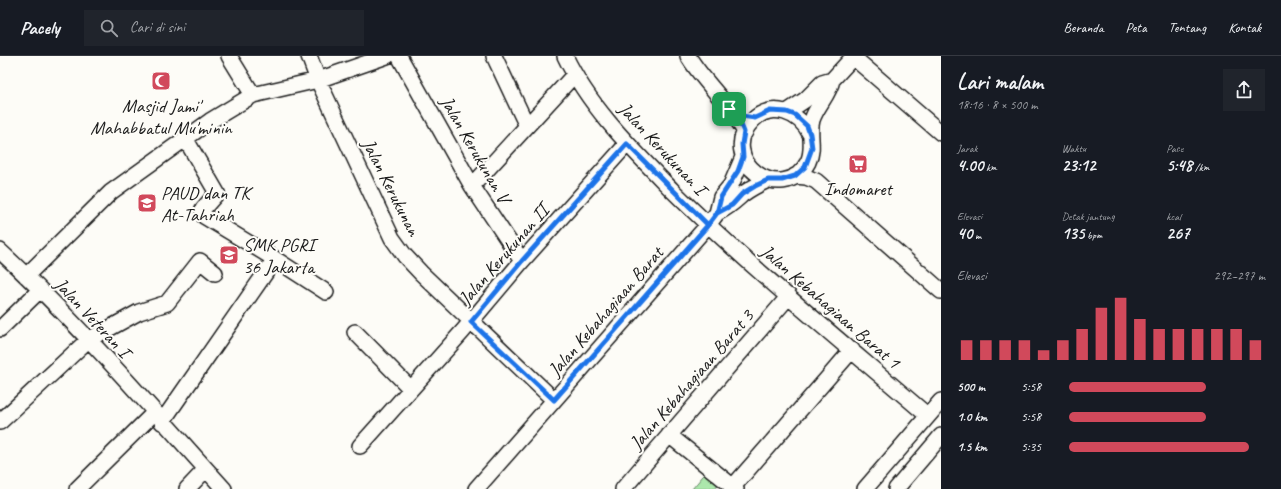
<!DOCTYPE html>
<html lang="id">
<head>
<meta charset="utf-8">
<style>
	:root { --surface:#171b24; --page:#20242c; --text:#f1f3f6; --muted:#9ea1a6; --line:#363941; --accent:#d1495b }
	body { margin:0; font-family:Caveat,sans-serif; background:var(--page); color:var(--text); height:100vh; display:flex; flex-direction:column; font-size:15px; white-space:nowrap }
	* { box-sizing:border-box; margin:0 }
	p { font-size:13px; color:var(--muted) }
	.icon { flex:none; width:22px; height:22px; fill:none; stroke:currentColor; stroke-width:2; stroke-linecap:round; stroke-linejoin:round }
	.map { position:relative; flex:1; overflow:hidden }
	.panel { display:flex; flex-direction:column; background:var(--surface); width:340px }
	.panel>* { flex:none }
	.pin { position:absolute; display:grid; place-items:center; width:34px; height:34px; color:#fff; margin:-17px; border-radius:8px; box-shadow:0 2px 6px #0006 }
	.round { display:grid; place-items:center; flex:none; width:42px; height:42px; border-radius:0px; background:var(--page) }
	.headline { display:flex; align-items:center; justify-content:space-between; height:68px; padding:0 16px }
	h1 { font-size:22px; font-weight:700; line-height:30px }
	.figures { display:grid; grid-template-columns:repeat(3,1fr); gap:6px; height:68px; padding:4px 16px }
	.figures div { display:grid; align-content:center }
	.figures b { font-size:17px; font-weight:700 }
	.figures small { font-size:11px; font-weight:400 }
	.figures p { font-size:11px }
	.chart { height:112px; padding:8px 16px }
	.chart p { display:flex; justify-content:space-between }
	.chart svg { width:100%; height:72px; margin-top:4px; stroke:var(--accent); stroke-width:6 }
	ul { padding:0 16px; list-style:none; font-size:13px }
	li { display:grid; grid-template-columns:64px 48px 1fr; align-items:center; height:30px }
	li i { height:10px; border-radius:5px; background:var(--accent) }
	header { display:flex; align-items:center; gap:24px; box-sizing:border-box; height:56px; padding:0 20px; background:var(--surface); border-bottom:1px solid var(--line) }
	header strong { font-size:19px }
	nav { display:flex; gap:22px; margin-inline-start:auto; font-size:14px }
	.search { width:280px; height:36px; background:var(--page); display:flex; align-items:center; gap:10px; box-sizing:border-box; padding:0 14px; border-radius:0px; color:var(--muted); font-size:15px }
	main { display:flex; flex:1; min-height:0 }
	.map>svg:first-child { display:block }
	.green { fill:#ace7ac; stroke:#648264 }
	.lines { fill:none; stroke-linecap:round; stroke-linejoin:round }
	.minor-casing { stroke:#1c1c1c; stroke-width:18 }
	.minor { stroke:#fdfcf7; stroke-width:15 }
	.route-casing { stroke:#fff; stroke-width:8 }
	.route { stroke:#1a73e8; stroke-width:5 }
	.labels { text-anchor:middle; stroke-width:4; stroke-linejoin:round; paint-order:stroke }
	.poi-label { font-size:19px; fill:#1c1c1c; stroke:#fdfcf7 }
	.street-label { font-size:19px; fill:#1c1c1c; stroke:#fdfcf7 }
</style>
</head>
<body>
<header>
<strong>Pacely</strong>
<div class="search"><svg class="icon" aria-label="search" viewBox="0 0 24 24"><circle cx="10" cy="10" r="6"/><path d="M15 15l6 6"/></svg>Cari di sini</div>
<nav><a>Beranda</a><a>Peta</a><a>Tentang</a><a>Kontak</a></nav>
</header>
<main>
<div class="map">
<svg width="941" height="433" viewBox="0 0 941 433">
	<rect width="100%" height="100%" fill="#fdfcf7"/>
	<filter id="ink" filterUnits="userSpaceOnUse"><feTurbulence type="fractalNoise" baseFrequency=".025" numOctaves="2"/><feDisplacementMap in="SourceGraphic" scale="8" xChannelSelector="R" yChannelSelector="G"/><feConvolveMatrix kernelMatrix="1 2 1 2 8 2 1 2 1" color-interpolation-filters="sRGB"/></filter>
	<g filter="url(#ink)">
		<path class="green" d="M708,414L721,425L714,433H692Z"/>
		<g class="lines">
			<g class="minor-casing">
				<path id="minor" d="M229,0L253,39
					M309,0L318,24L392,182L405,200L421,217L554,344
					M399,0L472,130L522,205
					M494,0L527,70
					M565,0C589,51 633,94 672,134C753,214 842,286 928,360
					M688,0C704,27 730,48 745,76
					M853,1L941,77
					M787,56L805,44L822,27L832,24L854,0
					M810,78C800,57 772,45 753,64C714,103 783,153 808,106C815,92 808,78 812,64C817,49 829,39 832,24
					M185,82L217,137L203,153L204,160L275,203
					M795,120L806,121L816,125L941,235
					M472,130L574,19
					M717,157C728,152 734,146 743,138C751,132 759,128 768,124
					M0,195C80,269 151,352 224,433
					M26,220L111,136L210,65L253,39L318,24L387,0
					M0,273L40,234
					M355,276L411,333
					M0,366L88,284L139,256L167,247L200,205L215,217
					M162,366L275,203L326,236
					M669,379L736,433
					M360,390L463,275L522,205L627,88
					M77,433L154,357
					M187,433L206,413
					M476,433L708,169L717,157L721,141L731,129L743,101
					M623,433L789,240
					M731,433L852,294
					M865,433L941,345
					M896,433L941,380"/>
			</g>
			<use href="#minor" class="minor"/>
		</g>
	</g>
	<g class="lines" filter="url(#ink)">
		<g class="route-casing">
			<path id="route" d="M729,53L739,64L744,76L742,88L743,101L738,115L721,141L717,157L708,169L554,344L471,266L522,205L627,88L708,169L717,157L732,149L742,138L755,130L768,124H782L795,120L805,111L812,92L810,78L807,70L795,59L787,56L770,55L755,62L742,60L729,53"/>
		</g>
		<use href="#route" class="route"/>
	</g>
	<defs>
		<g id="mosque-square" transform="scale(1)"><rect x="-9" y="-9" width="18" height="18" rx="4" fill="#d1495b" stroke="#fdfcf7"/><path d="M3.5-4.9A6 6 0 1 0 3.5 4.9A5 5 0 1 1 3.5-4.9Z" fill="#fff"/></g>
		<g id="supermarket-square" transform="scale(1)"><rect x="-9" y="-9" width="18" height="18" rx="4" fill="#d1495b" stroke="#fdfcf7"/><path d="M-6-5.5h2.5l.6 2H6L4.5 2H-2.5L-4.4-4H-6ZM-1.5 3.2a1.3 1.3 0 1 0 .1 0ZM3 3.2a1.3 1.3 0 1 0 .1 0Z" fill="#fff"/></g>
		<g id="school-square" transform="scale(1)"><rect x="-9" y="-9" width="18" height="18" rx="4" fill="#d1495b" stroke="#fdfcf7"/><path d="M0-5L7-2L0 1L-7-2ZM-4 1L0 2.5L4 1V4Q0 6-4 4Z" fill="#fff"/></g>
	</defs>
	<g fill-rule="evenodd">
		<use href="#mosque-square" x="161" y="25"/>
		<use href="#supermarket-square" x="858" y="108"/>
		<use href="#school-square" x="147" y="147"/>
		<use href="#school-square" x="229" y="199"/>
	</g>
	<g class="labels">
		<g class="poi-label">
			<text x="161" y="56">Masjid Jami'<tspan x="161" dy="22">Mahabbatul Mu'minin</tspan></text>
			<text x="858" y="139">Indomaret</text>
			<text x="161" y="143" text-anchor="start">PAUD dan TK<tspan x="161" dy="22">At-Tahriah</tspan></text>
			<text x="243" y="195" text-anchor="start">SMK PGRI<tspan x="243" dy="22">36 Jakarta</tspan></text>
		</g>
		<g class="street-label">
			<text transform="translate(663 92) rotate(47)" y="7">Jalan Kerukunan I</text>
			<text transform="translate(476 93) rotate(60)" y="7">Jalan Kerukunan V</text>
			<text transform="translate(392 131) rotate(63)" y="7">Jalan Kerukunan</text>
			<text transform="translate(503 198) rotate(-49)" y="7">Jalan Kerukunan II</text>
			<text transform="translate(831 250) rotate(41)" y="7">Jalan Kebahagiaan Barat 1</text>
			<text transform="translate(605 255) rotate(-49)" y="7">Jalan Kebahagiaan Barat</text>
			<text transform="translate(93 261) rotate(47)" y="7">Jalan Veteran I</text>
			<text transform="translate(691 323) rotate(-49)" y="7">Jalan Kebahagiaan Barat 3</text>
		</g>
	</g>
</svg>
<div class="pin" style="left:729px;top:53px;background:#1e9e55"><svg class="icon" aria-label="arrive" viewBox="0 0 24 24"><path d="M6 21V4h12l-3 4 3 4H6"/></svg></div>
</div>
<section class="panel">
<div class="headline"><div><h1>Lari malam</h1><p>18:16 · 8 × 500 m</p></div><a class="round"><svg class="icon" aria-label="share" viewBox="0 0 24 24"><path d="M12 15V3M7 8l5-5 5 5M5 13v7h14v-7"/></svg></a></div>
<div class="figures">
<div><p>Jarak</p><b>4.00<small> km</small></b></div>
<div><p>Waktu</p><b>23:12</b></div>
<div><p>Pace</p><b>5:48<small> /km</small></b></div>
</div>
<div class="figures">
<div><p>Elevasi</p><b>40<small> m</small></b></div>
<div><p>Detak jantung</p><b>135<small> bpm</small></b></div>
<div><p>kcal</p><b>267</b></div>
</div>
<div class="chart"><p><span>Elevasi</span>292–297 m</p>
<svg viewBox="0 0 160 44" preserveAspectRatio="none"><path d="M5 44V32M15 44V32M25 44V32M35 44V32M45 44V38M55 44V32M65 44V25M75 44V12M85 44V6M95 44V19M105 44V25M115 44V25M125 44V25M135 44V25M145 44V25M155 44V32"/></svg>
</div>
<ul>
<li><b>500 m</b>5:58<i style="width:70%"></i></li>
<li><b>1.0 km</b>5:58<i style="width:70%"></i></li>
<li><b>1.5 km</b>5:35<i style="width:92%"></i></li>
</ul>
</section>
</main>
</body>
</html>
